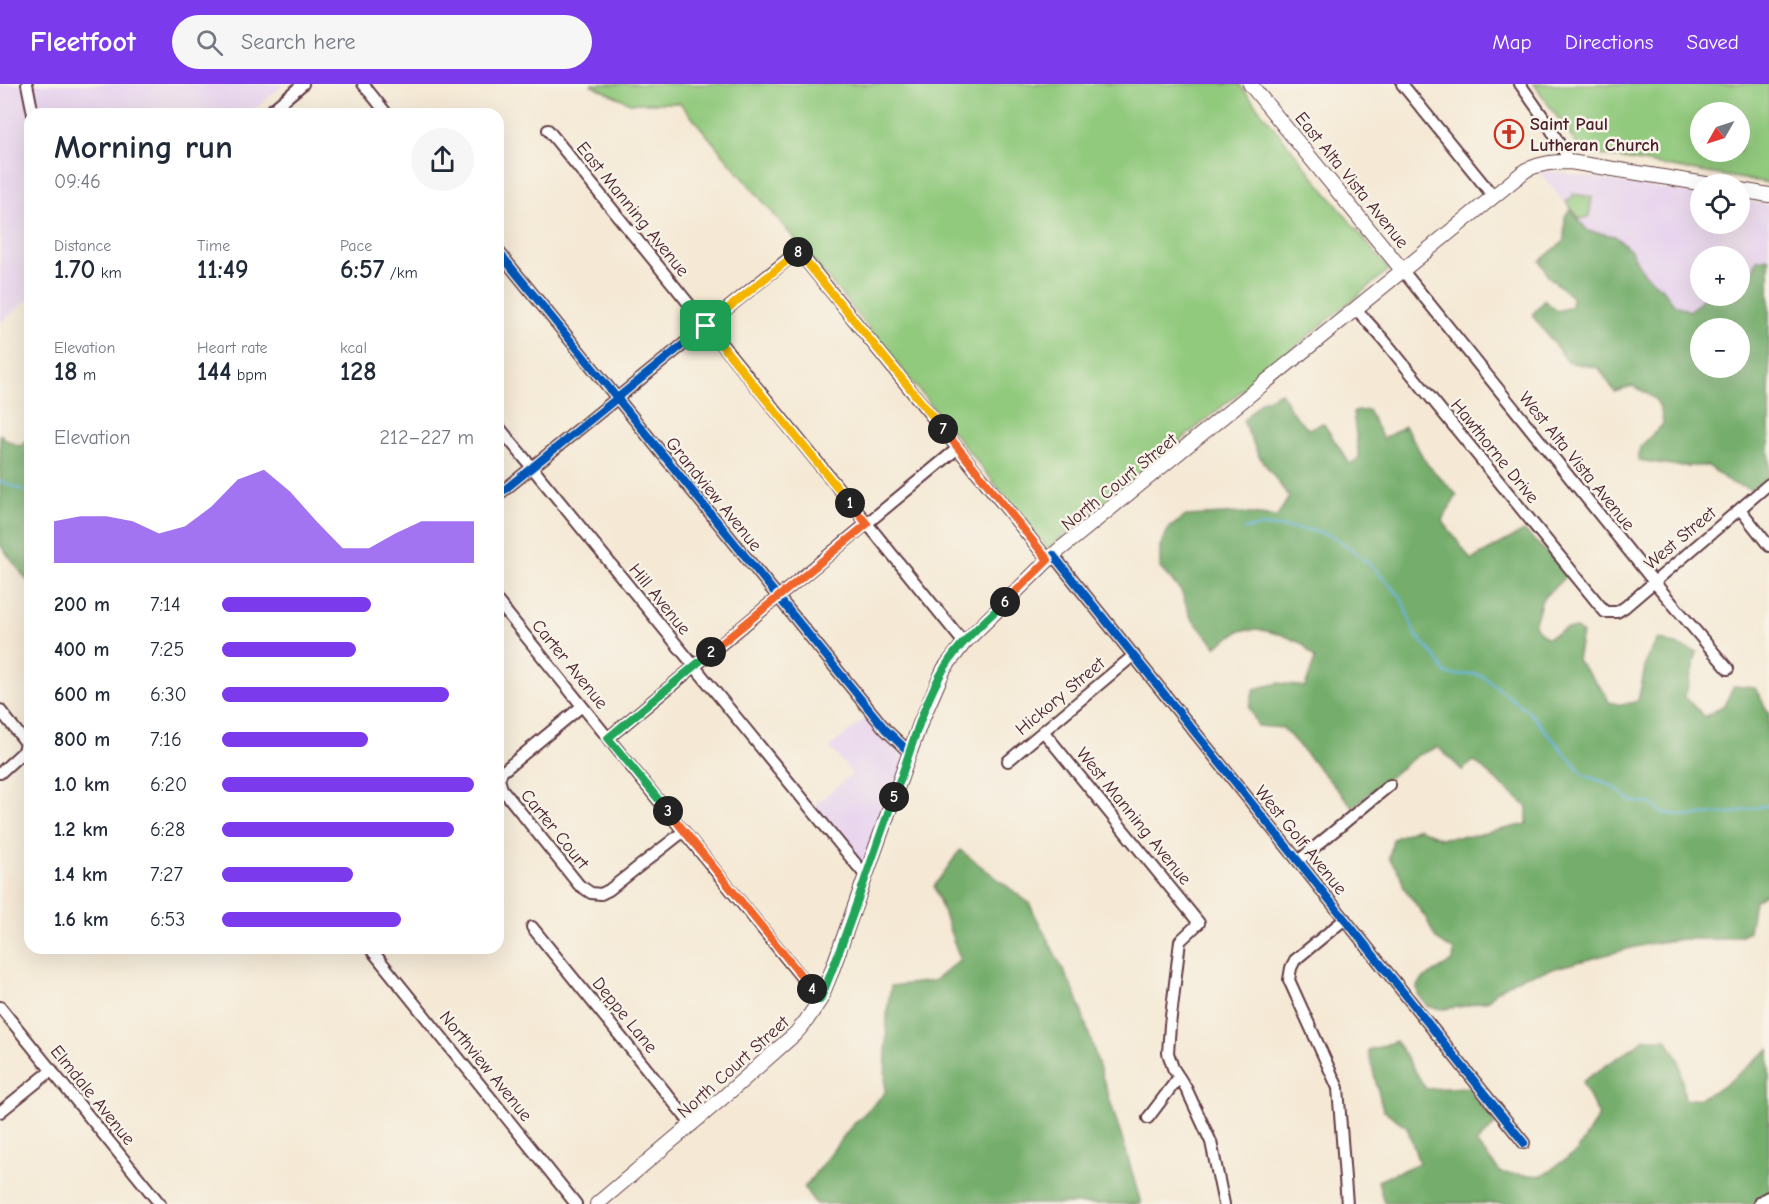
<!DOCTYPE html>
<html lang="en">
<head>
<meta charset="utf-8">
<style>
	:root { --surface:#fff; --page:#f6f6f7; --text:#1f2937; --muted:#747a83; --accent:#7c3aed }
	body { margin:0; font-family:"Comic Neue",sans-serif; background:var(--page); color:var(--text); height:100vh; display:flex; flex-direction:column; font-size:22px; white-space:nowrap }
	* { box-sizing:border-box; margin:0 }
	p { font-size:20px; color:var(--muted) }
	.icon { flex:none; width:33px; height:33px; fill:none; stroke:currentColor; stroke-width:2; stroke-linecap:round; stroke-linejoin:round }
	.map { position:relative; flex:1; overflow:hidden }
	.details { position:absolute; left:24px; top:24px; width:480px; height:846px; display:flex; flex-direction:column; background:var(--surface); border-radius:18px; box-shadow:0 6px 24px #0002 }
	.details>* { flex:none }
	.needle { width:39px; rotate:231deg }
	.controls { position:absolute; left:1690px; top:18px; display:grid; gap:12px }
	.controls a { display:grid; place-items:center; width:60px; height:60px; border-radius:50%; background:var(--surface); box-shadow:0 6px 24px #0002; font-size:30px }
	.pin { position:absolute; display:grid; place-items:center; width:51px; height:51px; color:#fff; margin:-26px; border-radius:12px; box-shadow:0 3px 9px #0006 }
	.km { position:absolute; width:30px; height:30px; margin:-15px; border-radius:50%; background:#222; color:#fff; font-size:16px; line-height:30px; text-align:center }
	.round { display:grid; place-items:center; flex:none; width:63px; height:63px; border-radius:32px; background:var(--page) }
	.headline { display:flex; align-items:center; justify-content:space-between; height:102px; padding:0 30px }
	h1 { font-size:33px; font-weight:800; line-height:45px }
	.stats { display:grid; grid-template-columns:repeat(3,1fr); gap:9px; height:102px; padding:6px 30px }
	.stats div { display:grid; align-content:center }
	.stats b { font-size:26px; font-weight:800 }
	.stats small { font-size:16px; font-weight:400 }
	.stats p { font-size:16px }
	.chart { height:168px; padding:12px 30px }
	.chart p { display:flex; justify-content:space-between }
	.chart svg { width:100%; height:108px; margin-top:6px; fill:var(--accent); opacity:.7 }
	ul { padding:0 30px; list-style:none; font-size:20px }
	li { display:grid; grid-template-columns:96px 72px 1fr; align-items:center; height:45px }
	li i { height:15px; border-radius:8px; background:var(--accent) }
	header { display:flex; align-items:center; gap:36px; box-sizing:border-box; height:84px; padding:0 30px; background:var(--accent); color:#fff }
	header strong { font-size:28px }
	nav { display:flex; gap:33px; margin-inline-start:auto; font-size:21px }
	.search { width:420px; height:54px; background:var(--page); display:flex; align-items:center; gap:15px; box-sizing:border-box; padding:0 21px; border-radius:33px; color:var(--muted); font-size:22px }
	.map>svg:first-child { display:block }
	.built { fill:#e7d2ef }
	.green { fill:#91c97d; stroke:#6e7454; stroke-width:1.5; fill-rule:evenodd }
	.forest { fill:#74ad6c; stroke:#5f664c; stroke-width:1.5; fill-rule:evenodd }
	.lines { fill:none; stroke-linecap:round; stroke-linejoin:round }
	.stream { stroke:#6bb5e3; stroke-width:2 }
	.minor-casing { stroke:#643d44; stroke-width:14 }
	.major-casing { stroke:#643d44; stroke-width:16 }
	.highway-casing { stroke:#643d44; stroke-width:20 }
	.minor { stroke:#fff; stroke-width:10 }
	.major { stroke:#fff; stroke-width:14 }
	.highway { stroke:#fff; stroke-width:16 }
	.cycleway-casing { stroke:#f7f3e8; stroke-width:11 }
	.cycleway { stroke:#0057b8; stroke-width:8 }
	.split-1-casing { stroke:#fff; stroke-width:12 }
	.split-2-casing { stroke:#fff; stroke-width:12 }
	.split-3-casing { stroke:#fff; stroke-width:12 }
	.split-4-casing { stroke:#fff; stroke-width:12 }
	.split-5-casing { stroke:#fff; stroke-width:12 }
	.split-6-casing { stroke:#fff; stroke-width:12 }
	.split-7-casing { stroke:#fff; stroke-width:12 }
	.split-8-casing { stroke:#fff; stroke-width:12 }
	.split-9-casing { stroke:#fff; stroke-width:12 }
	.split-1 { stroke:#f5b400; stroke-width:8 }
	.split-2 { stroke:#f0652b; stroke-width:8 }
	.split-3 { stroke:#22a559; stroke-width:8 }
	.split-4 { stroke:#f0652b; stroke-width:8 }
	.split-5 { stroke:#22a559; stroke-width:8 }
	.split-6 { stroke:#22a559; stroke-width:8 }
	.split-7 { stroke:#f0652b; stroke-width:8 }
	.split-8 { stroke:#f5b400; stroke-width:8 }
	.split-9 { stroke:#f5b400; stroke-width:8 }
	.labels { text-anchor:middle; stroke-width:5; stroke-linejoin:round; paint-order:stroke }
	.poi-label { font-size:18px; font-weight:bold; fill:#4a1f2b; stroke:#f7f3e8; text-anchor:start }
	.street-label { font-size:18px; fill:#4a1f2b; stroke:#f7f3e8 }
</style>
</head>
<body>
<header>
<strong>Fleetfoot</strong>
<div class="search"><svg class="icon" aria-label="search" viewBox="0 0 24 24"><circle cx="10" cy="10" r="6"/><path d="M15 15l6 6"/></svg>Search here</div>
<nav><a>Map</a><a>Directions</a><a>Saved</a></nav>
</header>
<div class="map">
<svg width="1769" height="1120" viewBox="0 0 1769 1120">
	<rect width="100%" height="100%" fill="#f7f3e8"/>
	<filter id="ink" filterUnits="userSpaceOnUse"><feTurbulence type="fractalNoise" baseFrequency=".0167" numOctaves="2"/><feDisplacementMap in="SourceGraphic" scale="12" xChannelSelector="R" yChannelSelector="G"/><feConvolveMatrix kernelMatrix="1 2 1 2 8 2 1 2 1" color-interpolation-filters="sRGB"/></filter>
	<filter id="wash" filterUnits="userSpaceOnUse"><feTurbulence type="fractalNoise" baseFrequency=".008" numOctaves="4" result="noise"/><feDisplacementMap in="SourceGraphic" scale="24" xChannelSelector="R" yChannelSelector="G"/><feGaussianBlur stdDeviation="1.35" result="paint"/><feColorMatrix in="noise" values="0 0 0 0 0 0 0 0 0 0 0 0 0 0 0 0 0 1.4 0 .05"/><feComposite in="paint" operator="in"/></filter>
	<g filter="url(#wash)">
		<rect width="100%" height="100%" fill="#f5e9d5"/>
		<path class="built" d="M0,0H284L249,30H30V214L0,239Z
			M1551,87L1701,111V140H1740V116L1769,121V174L1757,176L1746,204L1740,205V172H1701V212H1704L1699,219L1689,227L1674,220L1662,204L1649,194L1640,183L1630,165L1615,152L1588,147L1540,89Z
			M872,629L910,669L865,791L810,725L852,690L830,663Z"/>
		<path class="green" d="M590,0H1239L1389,186L1048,465L836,204L680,19H630Z
			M1534,0H1769V99L1582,68ZM1701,28H1740V68H1701Z
			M1572,110L1592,113L1589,133L1580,135L1566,118L1572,113Z"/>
		<path class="forest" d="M1570,125L1588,147L1615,152L1630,165L1640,183L1649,194L1662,204L1674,220L1689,227L1699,219L1704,212H1740V205L1746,204L1757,176L1769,174V392L1752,406L1731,399L1708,382H1678L1638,376L1640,363L1663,340C1661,315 1654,312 1632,302L1615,308L1599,284L1568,278L1532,231L1544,216L1557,227L1571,223L1572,213L1549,193L1540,177L1564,157L1565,132ZM1701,244H1740V284H1701Z
			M1281,308L1293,329L1308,345L1323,339L1350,380L1359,374L1353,328L1368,326L1383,355L1405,342L1427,380L1457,411L1442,436L1471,476L1524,447L1558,479L1567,492L1542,515L1534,542L1547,554L1565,545H1576L1582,549L1577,576L1605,609L1609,618L1622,621L1638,617L1647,574L1658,555L1697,568L1685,613L1705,633L1724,621L1734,602L1755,604L1769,630V811L1765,810L1754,817L1749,847L1742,851L1723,855H1683L1647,860L1521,893L1496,907L1489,916L1465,922L1443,925L1428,923L1418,910L1417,902L1424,894L1453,877L1454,867L1436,855L1426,834L1404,804L1400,790L1389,774L1393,755L1418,744L1440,754L1471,752L1527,740V723L1474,677L1462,686L1438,663L1416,672L1353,723L1283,644L1258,642L1249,624L1254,605L1279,599L1305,603L1315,575L1303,560L1283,551L1257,545L1239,547L1216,562L1191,534L1181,507L1160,484V463L1169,444L1186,432L1242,429L1277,433L1289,413L1259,372L1243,337L1260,318Z
			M0,350L8,357L20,362L30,354V500L0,461Z
			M960,766L1029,819L1077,913L1126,1067L1141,1120H816L804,1104L850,1044L885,1009L887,926L891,902L934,897L960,875L934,802Z
			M1645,955H1666L1679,975L1685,1016L1700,1014L1725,1001L1769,965V1116L1762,1120L1384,1119L1378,1097L1419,1079L1407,1043L1383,1026L1368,967L1396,957L1426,1005L1468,1003L1496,1040L1476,1059L1501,1089L1542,1092L1577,1067L1599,1032L1582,998Z"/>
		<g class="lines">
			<path class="stream" d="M0,397L30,409
				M1244,445L1267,442L1309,446L1332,452L1349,463L1373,483L1401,513L1415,550L1434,571L1446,590L1457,591L1475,590L1484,593L1529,628L1584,691L1611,701L1631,717L1652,720L1662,729L1689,732L1732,729L1769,721"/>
		</g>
	</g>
	<g filter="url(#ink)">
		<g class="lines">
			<g class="minor-casing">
				<path id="minor" d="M27,0L33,30
					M363,0L387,30
					M1402,0L1493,112
					M1520,0L1546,37L1570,78
					M267,30L303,0
					M548,46L964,559
					M498,167L885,645L910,669
					M1403,187L1654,498L1728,585
					M1356,225L1383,255L1605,528H1617L1625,523L1769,400
					M498,342L865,791
					M498,411L798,167L1048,476
					M1740,425L1769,462
					M1053,471L1524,1059
					M498,518L820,916
					M582,622L502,688L499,695L502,705L579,801L591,809L601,810L609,806L684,747
					M0,626L26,659L24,667L0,689
					M1043,647L1199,839L1180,857L1170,941L1168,969L1173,984L1186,1004L1211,1058L1224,1120
					M608,654L958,364
					M1008,677L1134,571
					M1298,777L1390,701
					M1345,835L1295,876L1291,884L1289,896L1338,1004L1347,1120
					M532,843L692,1041
					M370,864L576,1120
					M0,923L160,1120
					M0,1028L52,986
					M1148,1034L1179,993"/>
			</g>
			<g class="major-casing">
				<path id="major" d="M1250,0L1403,187
					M1740,106L1769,111
					M597,1120L726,1011L796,949L806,937L820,916L831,889L920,640L944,585L964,559L1053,471L1526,86C1541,79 1553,78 1570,78L1706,100"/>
			</g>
			<g class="highway-casing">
				<path id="highway" d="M1762,1120L1769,1116"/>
			</g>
			<use href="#minor" class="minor"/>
			<use href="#major" class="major"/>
			<use href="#highway" class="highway"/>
			<g class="cycleway-casing">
				<path id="cycleway" d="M498,167L885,645L910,669
					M498,411L798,167L1048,476
					M1053,471L1524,1059"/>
			</g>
			<use href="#cycleway" class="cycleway"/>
		</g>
	</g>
	<g class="lines" filter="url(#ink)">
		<g class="split-1-casing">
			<path id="split-1" d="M706,242L850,419"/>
		</g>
		<g class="split-2-casing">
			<path id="split-2" d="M711,568L867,440L850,419"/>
		</g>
		<g class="split-3-casing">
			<path id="split-3" d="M668,727L608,654L711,568"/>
		</g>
		<g class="split-4-casing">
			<path id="split-4" d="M668,727L812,905"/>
		</g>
		<g class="split-5-casing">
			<path id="split-5" d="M812,905L820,916C848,850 869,781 894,713"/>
		</g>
		<g class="split-6-casing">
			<path id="split-6" d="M894,713C910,671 921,623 945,583C960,558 984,538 1005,518"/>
		</g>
		<g class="split-7-casing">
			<path id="split-7" d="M943,345L1048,476L1005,518"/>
		</g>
		<g class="split-8-casing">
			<path id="split-8" d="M798,168L943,345"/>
		</g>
		<g class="split-9-casing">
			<path id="split-9" d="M706,242L798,168"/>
		</g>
		<use href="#split-1" class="split-1"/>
		<use href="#split-2" class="split-2"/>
		<use href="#split-3" class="split-3"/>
		<use href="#split-4" class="split-4"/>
		<use href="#split-5" class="split-5"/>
		<use href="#split-6" class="split-6"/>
		<use href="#split-7" class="split-7"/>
		<use href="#split-8" class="split-8"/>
		<use href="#split-9" class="split-9"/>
	</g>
	<defs>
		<g id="church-ring" transform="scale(1.5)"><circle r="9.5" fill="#f7f3e8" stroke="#c8321e" stroke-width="1.5"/><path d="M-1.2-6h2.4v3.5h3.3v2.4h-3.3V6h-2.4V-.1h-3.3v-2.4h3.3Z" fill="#c8321e"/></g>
	</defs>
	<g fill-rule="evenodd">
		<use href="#church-ring" x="1509" y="50"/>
	</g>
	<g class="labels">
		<g class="poi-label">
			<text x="1530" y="46">Saint Paul<tspan x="1530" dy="21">Lutheran Church</tspan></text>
		</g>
		<g class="street-label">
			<text transform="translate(1352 96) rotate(51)" y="6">East Alta Vista Avenue</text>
			<text transform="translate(633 125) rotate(51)" y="6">East Manning Avenue</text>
			<text transform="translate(1495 367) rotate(51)" y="6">Hawthorne Drive</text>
			<text transform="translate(1577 377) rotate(51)" y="6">West Alta Vista Avenue</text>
			<text transform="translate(1119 398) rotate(-39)" y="6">North Court Street</text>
			<text transform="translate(714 410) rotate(51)" y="6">Grandview Avenue</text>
			<text transform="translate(1680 454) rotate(-40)" y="6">West Street</text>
			<text transform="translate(660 515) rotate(51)" y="6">Hill Avenue</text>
			<text transform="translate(570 580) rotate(51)" y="6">Carter Avenue</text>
			<text transform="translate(1060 612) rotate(-40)" y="6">Hickory Street</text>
			<text transform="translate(1134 732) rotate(51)" y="6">West Manning Avenue</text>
			<text transform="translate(555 745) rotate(51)" y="6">Carter Court</text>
			<text transform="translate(1301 756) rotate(51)" y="6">West Golf Avenue</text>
			<text transform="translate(625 931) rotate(51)" y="6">Deppe Lane</text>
			<text transform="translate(486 982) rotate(51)" y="6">Northview Avenue</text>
			<text transform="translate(733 983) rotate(-42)" y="6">North Court Street</text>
			<text transform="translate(93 1011) rotate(51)" y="6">Elmdale Avenue</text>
		</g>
	</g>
</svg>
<div class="controls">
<a><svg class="needle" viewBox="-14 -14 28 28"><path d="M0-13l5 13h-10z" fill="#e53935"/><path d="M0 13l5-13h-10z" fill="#747a83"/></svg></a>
<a><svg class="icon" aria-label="locate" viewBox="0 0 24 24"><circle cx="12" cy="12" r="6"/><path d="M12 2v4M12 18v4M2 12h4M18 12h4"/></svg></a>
<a>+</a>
<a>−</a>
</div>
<div class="pin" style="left:706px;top:242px;background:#1e9e55"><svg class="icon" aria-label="arrive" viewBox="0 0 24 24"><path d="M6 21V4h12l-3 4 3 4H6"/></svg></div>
<b class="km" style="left:850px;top:419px">1</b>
<b class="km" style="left:711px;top:568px">2</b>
<b class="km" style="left:668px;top:727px">3</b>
<b class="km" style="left:812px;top:905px">4</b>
<b class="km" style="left:894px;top:713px">5</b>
<b class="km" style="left:1005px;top:518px">6</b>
<b class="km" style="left:943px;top:345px">7</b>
<b class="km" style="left:798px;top:168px">8</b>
<section class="details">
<div class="headline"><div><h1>Morning run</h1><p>09:46</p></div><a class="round"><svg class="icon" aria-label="share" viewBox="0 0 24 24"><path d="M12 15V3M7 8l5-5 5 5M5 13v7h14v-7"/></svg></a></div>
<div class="stats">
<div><p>Distance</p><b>1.70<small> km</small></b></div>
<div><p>Time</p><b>11:49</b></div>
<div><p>Pace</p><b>6:57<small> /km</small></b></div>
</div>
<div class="stats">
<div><p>Elevation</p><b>18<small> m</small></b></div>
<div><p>Heart rate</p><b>144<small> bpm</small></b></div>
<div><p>kcal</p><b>128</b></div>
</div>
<div class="chart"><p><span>Elevation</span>212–227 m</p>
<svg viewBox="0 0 160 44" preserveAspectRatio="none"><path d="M0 44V27L10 25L20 25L30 27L40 32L50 29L60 21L70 10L80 6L90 15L100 27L110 38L120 38L130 32L140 27L150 27L160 27V44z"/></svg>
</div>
<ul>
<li><b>200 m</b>7:14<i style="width:59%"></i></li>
<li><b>400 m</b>7:25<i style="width:53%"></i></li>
<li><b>600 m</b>6:30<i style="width:90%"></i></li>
<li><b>800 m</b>7:16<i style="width:58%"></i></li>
<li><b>1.0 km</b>6:20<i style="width:100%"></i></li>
<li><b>1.2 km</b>6:28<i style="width:92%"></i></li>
<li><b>1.4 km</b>7:27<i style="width:52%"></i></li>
<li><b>1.6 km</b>6:53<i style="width:71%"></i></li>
</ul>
</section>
</div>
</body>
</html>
